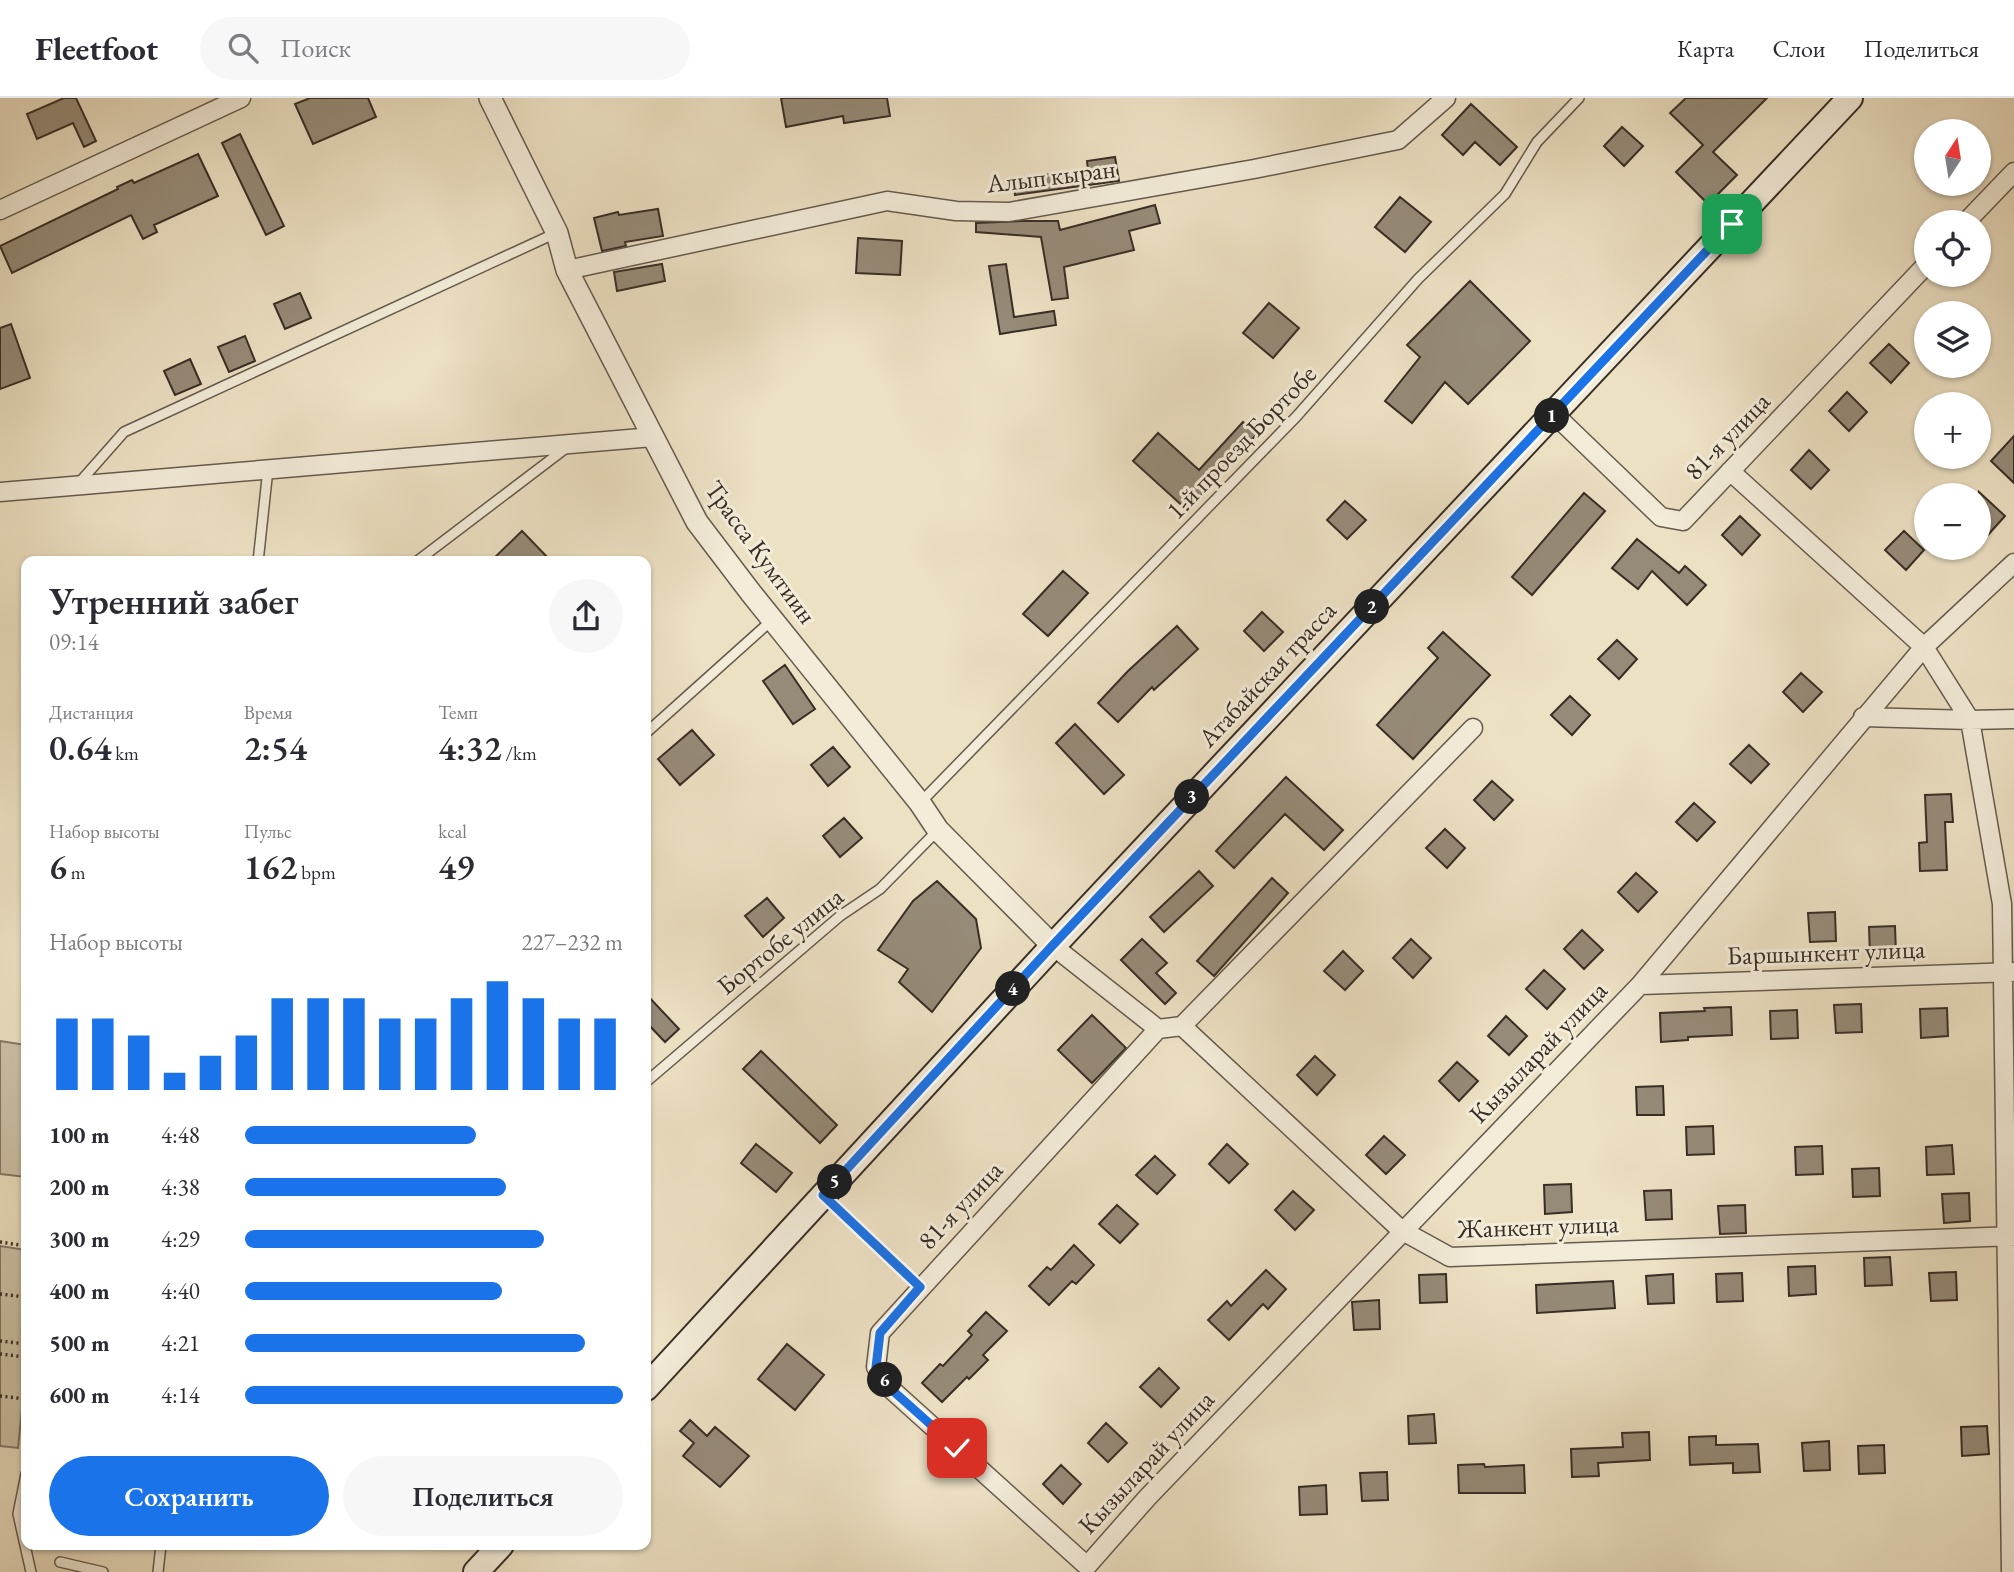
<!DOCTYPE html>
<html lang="ru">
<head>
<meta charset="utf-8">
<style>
	:root { --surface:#fff; --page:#f7f7f7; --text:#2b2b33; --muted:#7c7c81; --line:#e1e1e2; --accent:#1a73e8 }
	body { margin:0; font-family:"EB Garamond",serif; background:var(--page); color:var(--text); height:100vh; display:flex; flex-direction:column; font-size:26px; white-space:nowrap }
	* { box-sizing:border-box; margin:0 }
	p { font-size:23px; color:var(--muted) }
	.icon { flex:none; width:38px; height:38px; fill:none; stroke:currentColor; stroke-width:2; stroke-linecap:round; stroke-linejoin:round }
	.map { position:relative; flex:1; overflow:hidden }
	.drawer { position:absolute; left:21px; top:458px; width:630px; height:994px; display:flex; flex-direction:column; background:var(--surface); border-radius:14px; box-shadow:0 2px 5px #0004 }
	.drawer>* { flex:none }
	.needle { width:46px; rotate:12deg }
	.controls { position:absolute; left:1914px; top:21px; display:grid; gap:14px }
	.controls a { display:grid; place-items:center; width:77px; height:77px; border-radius:50%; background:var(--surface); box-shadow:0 2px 5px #0004; font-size:35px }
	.pin { position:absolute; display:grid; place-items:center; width:60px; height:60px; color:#fff; margin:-30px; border-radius:14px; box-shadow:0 4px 10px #0006 }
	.km { position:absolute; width:35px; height:35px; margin:-18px; border-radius:50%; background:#222; color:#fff; font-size:19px; line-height:35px; text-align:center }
	.round { display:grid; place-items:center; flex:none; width:74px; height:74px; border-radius:37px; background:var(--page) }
	.head { display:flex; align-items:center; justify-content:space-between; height:119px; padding:0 28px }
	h1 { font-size:38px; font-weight:600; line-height:52px }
	.figures { display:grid; grid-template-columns:repeat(3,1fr); gap:10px; height:119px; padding:7px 28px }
	.figures div { display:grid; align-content:center }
	.figures b { font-size:35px; font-weight:600 }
	.figures small { font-size:19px; font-weight:400 }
	.figures p { font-size:19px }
	.chart { height:196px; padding:14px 28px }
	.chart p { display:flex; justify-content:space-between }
	.chart svg { width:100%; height:126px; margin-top:7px; stroke:var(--accent); stroke-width:6 }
	.cta { display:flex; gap:14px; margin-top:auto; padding:14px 28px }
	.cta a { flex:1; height:80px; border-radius:42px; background:var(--accent); color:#fff; font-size:28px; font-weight:600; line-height:80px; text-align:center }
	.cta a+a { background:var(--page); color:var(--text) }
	ul { padding:0 28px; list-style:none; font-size:23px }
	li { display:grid; grid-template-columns:112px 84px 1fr; align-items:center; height:52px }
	li i { height:18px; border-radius:9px; background:var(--accent) }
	header { display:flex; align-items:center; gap:42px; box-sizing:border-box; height:98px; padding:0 35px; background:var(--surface); border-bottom:2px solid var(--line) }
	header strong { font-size:33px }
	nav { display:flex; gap:38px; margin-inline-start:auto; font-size:24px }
	.search { width:490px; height:63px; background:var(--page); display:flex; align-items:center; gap:18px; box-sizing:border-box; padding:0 24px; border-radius:38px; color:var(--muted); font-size:26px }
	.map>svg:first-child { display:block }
	.green { fill:#cec3a9; stroke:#837868; stroke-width:2 }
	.building { fill:#968b78; stroke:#382e26; stroke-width:2 }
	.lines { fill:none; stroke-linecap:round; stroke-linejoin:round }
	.service-casing { stroke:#655b4e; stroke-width:12 }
	.minor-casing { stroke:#655b4e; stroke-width:21 }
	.tertiary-casing { stroke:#655b4e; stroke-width:24 }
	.secondary-casing { stroke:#382e26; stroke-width:28 }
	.path { stroke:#382e26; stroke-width:3.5; stroke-dasharray:2 3.5; stroke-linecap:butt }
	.service { stroke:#f3ecd9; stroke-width:9 }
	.minor { stroke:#f3ecd9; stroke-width:18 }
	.tertiary { stroke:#f3ecd9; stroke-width:21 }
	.secondary { stroke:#f3ecd9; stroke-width:24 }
	.route-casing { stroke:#fff; stroke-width:14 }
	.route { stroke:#1a73e8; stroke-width:9 }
	.labels { text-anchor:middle; stroke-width:6; stroke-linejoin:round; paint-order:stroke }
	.street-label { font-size:26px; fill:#382e26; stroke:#f3ecd9 }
</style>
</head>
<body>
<header>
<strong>Fleetfoot</strong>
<div class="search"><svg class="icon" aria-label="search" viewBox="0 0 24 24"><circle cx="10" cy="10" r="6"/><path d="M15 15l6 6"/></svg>Поиск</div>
<nav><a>Карта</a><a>Слои</a><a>Поделиться</a></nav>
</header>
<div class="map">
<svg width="2014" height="1474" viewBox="0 0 2014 1474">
	<rect width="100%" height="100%" fill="#ede1c4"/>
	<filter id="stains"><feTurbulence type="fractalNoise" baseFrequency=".00286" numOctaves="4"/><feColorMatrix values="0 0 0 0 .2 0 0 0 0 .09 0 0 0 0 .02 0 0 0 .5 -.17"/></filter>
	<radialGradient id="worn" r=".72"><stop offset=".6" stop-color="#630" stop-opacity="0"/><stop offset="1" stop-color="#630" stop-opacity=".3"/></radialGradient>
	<path class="green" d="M0,943L26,947V1079L0,1076Z
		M0,1148L26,1152V1273L18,1350L0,1348Z"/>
	<path class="building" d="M64,0H76L96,43L84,49L73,25L37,41L27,16Z
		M310,0H368L376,19L313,46L295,6Z
		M781,0H887L890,18L844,25L843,18L786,29Z
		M1686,0H1767L1713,54L1737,77L1708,106L1676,74L1703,47L1670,15Z
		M1471,6L1517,49L1500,67L1475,44L1463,57L1442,37Z
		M1622,29L1643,48L1624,68L1604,48Z
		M240,36L284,128L266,137L222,45Z
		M198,56L218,98L154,127L157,134L143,141L131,117L12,175L0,148L118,91L117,89L132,82L134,85Z
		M1115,59L1119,83L1015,97L1013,80L1088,72L1087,63Z
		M1400,99L1431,124L1405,154L1375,129Z
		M1155,107L1160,125L1129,133L1134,152L1064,169L1068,200L1052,202L1041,139L976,134V125L1022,123H1058L1060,132Z
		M658,111L663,138L625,144L626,148L602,153L594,120L618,114L619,117Z
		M858,140L902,143L900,177L856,175Z
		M662,166L665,183L617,193L614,174Z
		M1006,166L1014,219L1054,213L1056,227L1000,236L989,168Z
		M1470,183L1530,243L1468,306L1445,284L1412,325L1385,303L1420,259L1407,247Z
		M300,195L311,220L285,231L274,206Z
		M1269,205L1299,230L1273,260L1243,235Z
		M11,226L30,280L0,291V230Z
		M245,238L255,263L229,274L218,249Z
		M1889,246L1909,265L1891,285L1870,265Z
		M190,261L201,286L175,297L164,273Z
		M1847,294L1867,314L1849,333L1829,313Z
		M1243,324L1257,336L1187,412L1133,363L1158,335L1199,372Z
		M2014,338V385L1991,363Z
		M1809,352L1829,372L1811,391L1791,372Z
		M1979,394L2005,418L1987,438L1979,431Z
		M1584,395L1605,413L1532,497L1512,479Z
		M1345,403L1366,422L1347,441L1327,422Z
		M1740,418L1760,437L1742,457L1722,437Z
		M522,433L552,464H490Z
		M1904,433L1924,452L1906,472L1885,452Z
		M1637,441L1679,475L1685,468L1706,487L1687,507L1652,473L1638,491L1612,470Z
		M1063,473L1088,495L1048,538L1023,516Z
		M1262,514L1283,534L1264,553L1244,533Z
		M1177,528L1198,551L1154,592L1152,589L1118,624L1098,605L1128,573Z
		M1443,534L1490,577L1413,661L1377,627L1438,560L1428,550Z
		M1617,542L1637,561L1619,581L1598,561Z
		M785,567L815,611L793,626L763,583Z
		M1801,575L1822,594L1803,614L1783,594Z
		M1570,598L1590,617L1572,637L1551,617Z
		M1075,626L1124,677L1104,696L1056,645Z
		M692,632L714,657L680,687L658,661Z
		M1749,647L1769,666L1751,685L1730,666Z
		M833,649L850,669L828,688L811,667Z
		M1286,679L1343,732L1324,752L1285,716L1234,770L1216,753Z
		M1492,683L1513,702L1494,722L1474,702Z
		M1951,696L1953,724H1945L1947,772L1920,773L1919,745L1927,744L1925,697Z
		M1694,705L1715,724L1697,743L1676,724Z
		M844,720L862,740L840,759L823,738Z
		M1445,731L1465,750L1447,770L1426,750Z
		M1199,773L1213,788L1164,834L1150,819Z
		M1636,775L1657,794L1638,814L1618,794Z
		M1272,780L1288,795L1214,878L1197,863Z
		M937,783L976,821L981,850L932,914L899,884L908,871L878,852L913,803Z
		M767,800L784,820L763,839L745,818Z
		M1835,814L1836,843L1810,844L1808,815Z
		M1895,828L1896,856L1870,858L1869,829Z
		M1582,832L1603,852L1584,871L1564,851Z
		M1142,841L1167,865L1156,875L1176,895L1165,906L1121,862Z
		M1411,841L1431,860L1413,880L1393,860Z
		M1343,853L1363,873L1345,892L1324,873Z
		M1544,872L1565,891L1547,911L1526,891Z
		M646,896L679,931L665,944L646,924Z
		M1861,906L1862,934L1836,935L1834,907Z
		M1731,909L1732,937L1688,939V942L1661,944L1660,915L1705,913L1704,910Z
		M1947,910L1948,938L1921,940L1920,911Z
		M1797,912L1798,940L1771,941L1770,913Z
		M1092,917L1126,950L1092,985L1058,952Z
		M1506,918L1527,938L1509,957L1488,938Z
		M761,953L837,1027L820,1045L743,971Z
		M1315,958L1335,977L1317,997L1297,977Z
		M1457,964L1478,983L1459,1003L1439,983Z
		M1663,988L1664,1017H1637L1636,989Z
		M1713,1028L1714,1056L1687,1057L1686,1029Z
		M1384,1038L1405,1057L1386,1076L1366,1057Z
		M756,1046L792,1075L776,1094L741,1065Z
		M1227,1046L1248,1066L1229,1085L1209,1066Z
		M1952,1047L1954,1076L1927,1077L1926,1049Z
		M1822,1048L1823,1076L1796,1077L1795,1049Z
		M1155,1058L1175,1077L1157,1096L1136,1077Z
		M1879,1070L1880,1098L1853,1099L1852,1071Z
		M1571,1086L1572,1114L1545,1116L1544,1087Z
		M1671,1092L1672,1121L1646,1122L1644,1093Z
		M1293,1093L1314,1112L1295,1132L1275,1112Z
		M1969,1095L1970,1123L1944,1125L1942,1096Z
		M1117,1107L1138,1126L1120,1145L1099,1126Z
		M1745,1107L1746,1135L1720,1136L1718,1108Z
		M1074,1147L1094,1167L1076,1186L1072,1183L1049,1207L1029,1188L1047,1169L1051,1172Z
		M1890,1159L1892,1187L1865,1188L1864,1160Z
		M1815,1168L1816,1196L1789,1198L1788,1169Z
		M1266,1172L1286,1191L1268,1211L1263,1206L1229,1242L1208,1222L1227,1203L1231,1208Z
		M1956,1174L1957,1202L1931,1203L1929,1175Z
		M1742,1175L1743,1203L1717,1204L1716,1176Z
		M1446,1176L1447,1204L1420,1205L1419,1177Z
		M1673,1176L1674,1205L1648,1206L1646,1178Z
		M1613,1183L1615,1210L1537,1215L1536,1187Z
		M1379,1202L1380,1231L1354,1232L1352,1204Z
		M986,1214L1007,1233L983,1257L988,1262L969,1281L967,1279L942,1304L922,1285L940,1266L943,1268L972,1237L968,1233Z
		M787,1246L824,1277L795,1312L758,1281Z
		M1159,1270L1179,1290L1161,1309L1140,1289Z
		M1434,1316L1436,1345L1409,1346L1408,1318Z
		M690,1322L707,1338L715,1329L749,1358L720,1389L683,1358L694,1345L680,1333Z
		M1106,1325L1127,1345L1108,1364L1088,1345Z
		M1987,1328L1989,1356L1962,1358L1961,1329Z
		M1649,1334L1650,1362L1598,1365L1599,1378L1572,1379L1571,1351L1623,1349L1622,1335Z
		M1716,1338V1347L1758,1346L1760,1374L1733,1375V1365L1690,1367L1689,1339Z
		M1829,1343L1830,1372L1804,1373L1802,1345Z
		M1884,1347L1885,1375L1859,1376L1858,1348Z
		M1484,1366L1485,1369L1524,1367L1525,1395H1459L1458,1367Z
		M1061,1367L1081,1386L1063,1406L1043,1386Z
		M1387,1374L1388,1402L1362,1403L1360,1375Z
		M1326,1387L1327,1416L1300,1417L1299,1389Z"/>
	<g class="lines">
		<g class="service-casing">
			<path id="service" d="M79,385L124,334L556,135
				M258,464L268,371
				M416,464L570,347
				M646,635L772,522
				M920,705L1296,319L1418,181L1505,96L1537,44L1579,0
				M646,984L840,818L880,791L938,732
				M825,1098L920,1189
				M26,1376L18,1416L31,1474
				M60,1464L103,1474
				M158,1474L161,1447"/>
		</g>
		<g class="minor-casing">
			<path id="minor" d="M0,112L241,0
				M1966,124L2014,74
				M567,172L887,103L956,113L1009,114L1254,71L1398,42L1446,0
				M1554,316L1661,419L1683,423L1927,166
				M1730,373L1924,549L1970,622L2002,806L2011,1474
				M0,394L653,339
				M1863,619L1970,622L2014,621
				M1053,848L1158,931L1182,928L1401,1132L1450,1159L2014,1138
				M1640,887L2014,874
				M1182,928L1473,630
				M1158,931L880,1235L876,1269L892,1292L1087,1468L1147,1400L1640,887L1924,549L2014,465"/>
		</g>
		<g class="tertiary-casing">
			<path id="tertiary" d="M490,0L557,135L567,172L697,424L751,495L920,705L938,732L1053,848"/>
		</g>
		<g class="secondary-casing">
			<path id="secondary" d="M646,1290L1053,848L1850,0
				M476,1474L501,1447"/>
		</g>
		<path class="path" d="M0,1144L26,1148
			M0,1196L26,1199
			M0,1243L26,1246
			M0,1256L26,1259
			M0,1298L26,1301"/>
		<use href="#service" class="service"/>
		<use href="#minor" class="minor"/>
		<use href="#tertiary" class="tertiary"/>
		<use href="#secondary" class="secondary"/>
	</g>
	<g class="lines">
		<g class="route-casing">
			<path id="route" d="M957,1350L892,1292L876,1269L880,1235L920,1189L823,1097L1052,848L1732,126"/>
		</g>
		<use href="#route" class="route"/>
	</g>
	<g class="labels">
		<g class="street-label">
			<text transform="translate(1051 78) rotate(-7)" y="9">Алып кыран</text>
			<text transform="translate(1727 338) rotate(-46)" y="9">81-я улица</text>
			<text transform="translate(1241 344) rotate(-46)" y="9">1-й проезд Бортобе</text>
			<text transform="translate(761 454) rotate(54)" y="9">Трасса Кумтиин</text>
			<text transform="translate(1267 576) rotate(-47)" y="9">Атабайская трасса</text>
			<text transform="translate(780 843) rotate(-39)" y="9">Бортобе улица</text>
			<text transform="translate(1826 854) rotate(-2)" y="9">Баршынкент улица</text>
			<text transform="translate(1538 954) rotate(-46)" y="9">Кызыларай улица</text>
			<text transform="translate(960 1107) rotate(-47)" y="9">81-я улица</text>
			<text transform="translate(1538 1128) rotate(-2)" y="9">Жанкент улица</text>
			<text transform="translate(1146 1364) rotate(-47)" y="9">Кызыларай улица</text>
		</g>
	</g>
	<rect width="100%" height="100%" filter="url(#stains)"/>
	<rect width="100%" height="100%" fill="url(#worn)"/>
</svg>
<div class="controls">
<a><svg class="needle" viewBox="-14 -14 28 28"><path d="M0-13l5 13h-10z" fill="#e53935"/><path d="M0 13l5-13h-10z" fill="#7c7c81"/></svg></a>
<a><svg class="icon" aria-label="locate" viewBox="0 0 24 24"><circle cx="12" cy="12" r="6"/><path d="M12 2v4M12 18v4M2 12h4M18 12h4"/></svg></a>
<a><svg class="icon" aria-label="layers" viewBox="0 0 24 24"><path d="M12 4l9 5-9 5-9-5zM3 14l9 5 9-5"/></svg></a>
<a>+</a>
<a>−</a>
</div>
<div class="pin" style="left:1732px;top:126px;background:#1e9e55"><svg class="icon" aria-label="arrive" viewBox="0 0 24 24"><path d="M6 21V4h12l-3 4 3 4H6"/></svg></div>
<div class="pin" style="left:957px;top:1350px;background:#d93025"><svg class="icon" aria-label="check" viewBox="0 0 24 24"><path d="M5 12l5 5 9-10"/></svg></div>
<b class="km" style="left:1552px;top:318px">1</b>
<b class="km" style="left:1372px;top:509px">2</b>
<b class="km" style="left:1192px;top:699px">3</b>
<b class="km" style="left:1013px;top:891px">4</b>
<b class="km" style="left:835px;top:1084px">5</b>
<b class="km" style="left:885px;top:1282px">6</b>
<section class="drawer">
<div class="head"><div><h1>Утренний забег</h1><p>09:14</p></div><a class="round"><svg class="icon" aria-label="share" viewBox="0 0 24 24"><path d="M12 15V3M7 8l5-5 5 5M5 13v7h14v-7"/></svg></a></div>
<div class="figures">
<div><p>Дистанция</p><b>0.64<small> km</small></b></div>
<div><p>Время</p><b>2:54</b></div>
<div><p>Темп</p><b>4:32<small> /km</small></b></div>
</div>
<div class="figures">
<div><p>Набор высоты</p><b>6<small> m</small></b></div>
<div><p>Пульс</p><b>162<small> bpm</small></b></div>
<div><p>kcal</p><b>49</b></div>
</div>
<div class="chart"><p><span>Набор высоты</span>227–232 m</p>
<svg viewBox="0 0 160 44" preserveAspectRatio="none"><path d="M5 44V19M15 44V19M25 44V25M35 44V38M45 44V32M55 44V25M65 44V12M75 44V12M85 44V12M95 44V19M105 44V19M115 44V12M125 44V6M135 44V12M145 44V19M155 44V19"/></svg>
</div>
<ul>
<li><b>100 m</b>4:48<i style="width:61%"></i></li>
<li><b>200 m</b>4:38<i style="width:69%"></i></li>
<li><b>300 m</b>4:29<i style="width:79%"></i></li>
<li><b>400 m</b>4:40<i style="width:68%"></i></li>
<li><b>500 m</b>4:21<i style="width:90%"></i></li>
<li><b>600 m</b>4:14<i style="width:100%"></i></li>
</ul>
<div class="cta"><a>Сохранить</a><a>Поделиться</a></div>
</section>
</div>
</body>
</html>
